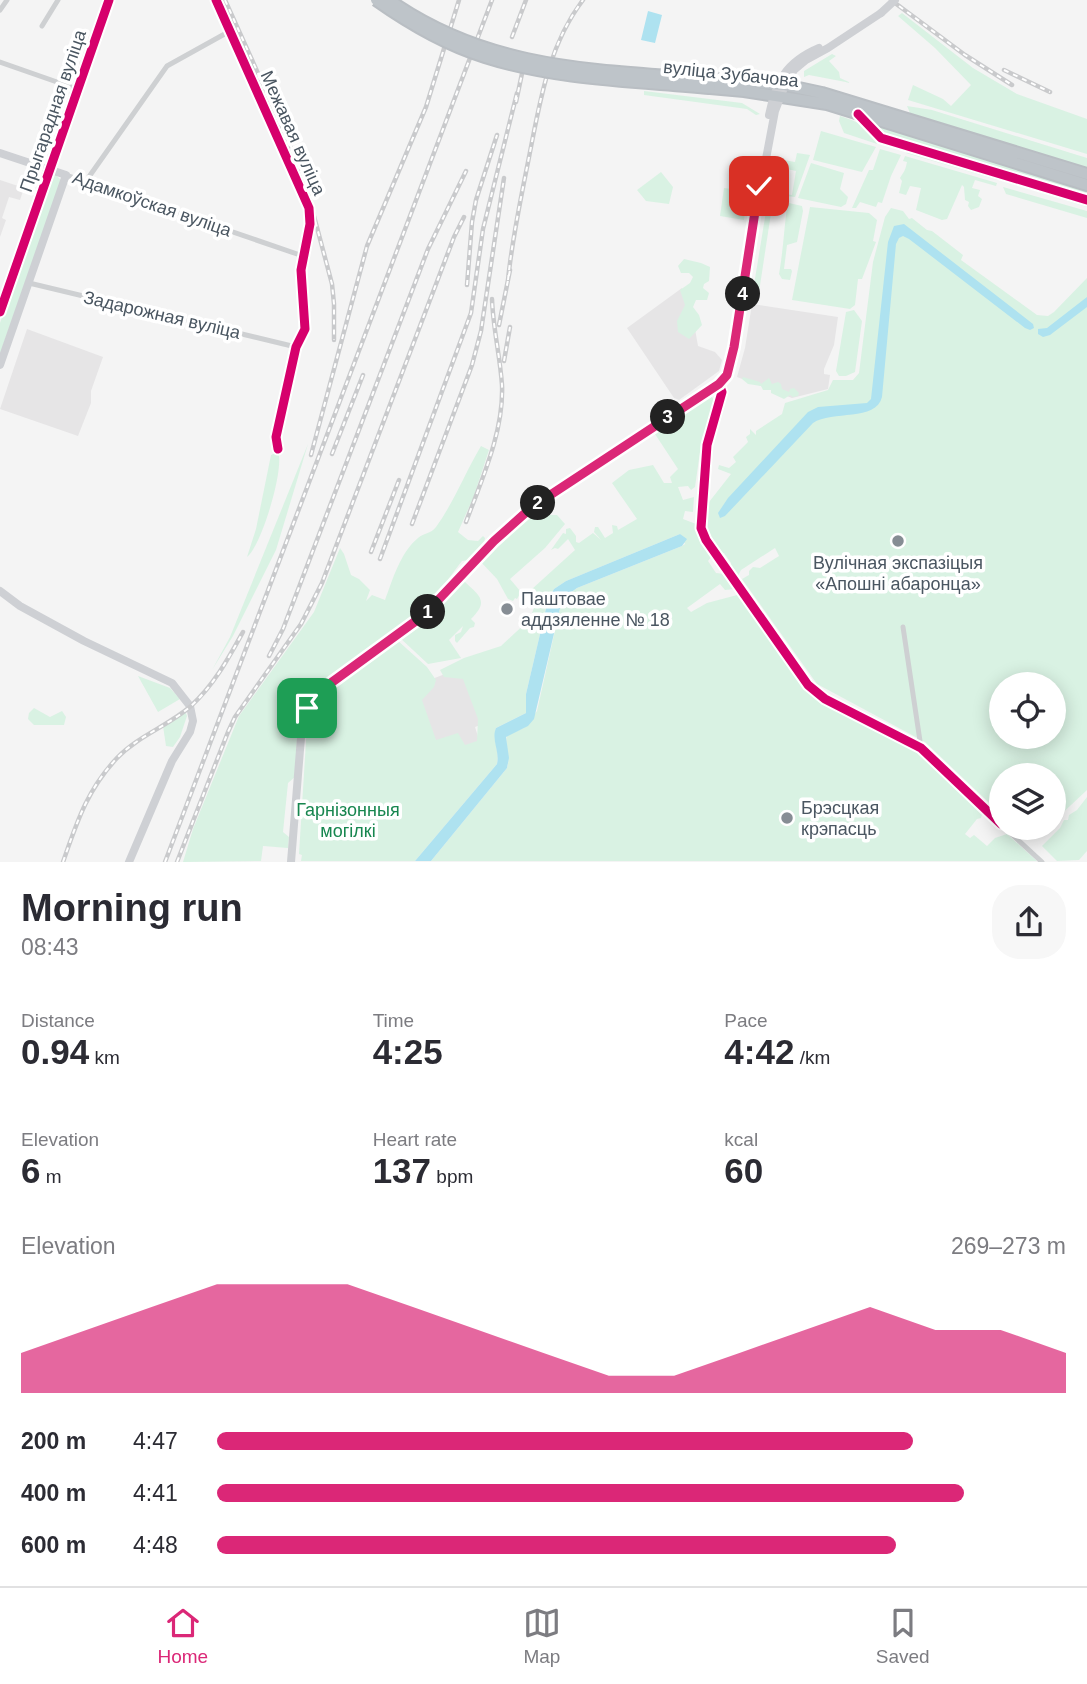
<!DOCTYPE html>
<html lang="en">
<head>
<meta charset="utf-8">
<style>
	:root { --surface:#fff; --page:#f7f7f7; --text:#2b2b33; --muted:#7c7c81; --line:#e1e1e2; --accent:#db2777 }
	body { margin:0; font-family:Arial,sans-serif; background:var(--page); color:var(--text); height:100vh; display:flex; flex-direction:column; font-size:26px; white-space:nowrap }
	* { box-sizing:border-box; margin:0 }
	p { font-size:23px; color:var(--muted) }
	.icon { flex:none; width:38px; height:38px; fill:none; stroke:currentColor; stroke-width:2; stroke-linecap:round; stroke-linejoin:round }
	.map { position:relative; height:862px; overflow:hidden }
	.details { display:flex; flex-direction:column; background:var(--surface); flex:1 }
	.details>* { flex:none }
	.controls { position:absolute; left:989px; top:672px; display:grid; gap:14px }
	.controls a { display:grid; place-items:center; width:77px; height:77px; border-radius:50%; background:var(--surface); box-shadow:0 4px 18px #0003; font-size:35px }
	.pin { position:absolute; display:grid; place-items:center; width:60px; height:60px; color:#fff; margin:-30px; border-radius:14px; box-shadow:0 4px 10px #0006 }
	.km { position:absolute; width:35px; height:35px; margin:-18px; border-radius:50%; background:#222; color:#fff; font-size:19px; line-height:35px; text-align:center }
	.round { display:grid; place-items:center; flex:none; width:74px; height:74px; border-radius:28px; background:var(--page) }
	.headline { display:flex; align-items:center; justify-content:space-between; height:119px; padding:0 21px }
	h1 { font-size:38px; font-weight:700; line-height:52px }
	.metrics { display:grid; grid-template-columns:repeat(3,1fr); gap:10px; height:119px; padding:7px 21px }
	.metrics div { display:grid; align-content:center }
	.metrics b { font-size:35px; font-weight:700 }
	.metrics small { font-size:19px; font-weight:400 }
	.metrics p { font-size:19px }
	.chart { height:196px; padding:14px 21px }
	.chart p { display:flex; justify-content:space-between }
	.chart svg { width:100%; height:126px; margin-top:7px; fill:var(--accent); opacity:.7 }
	ul { padding:0 21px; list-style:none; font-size:23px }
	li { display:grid; grid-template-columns:112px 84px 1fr; align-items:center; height:52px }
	li i { height:18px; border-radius:9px; background:var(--accent) }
	.menu { display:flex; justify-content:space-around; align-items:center; height:98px; border-top:2px solid var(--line); background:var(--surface); font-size:19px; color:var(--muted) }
	.menu a { display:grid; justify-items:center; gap:4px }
	.menu .current { color:var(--accent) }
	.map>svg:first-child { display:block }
	.education { fill:#e6e5e6 }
	.green { fill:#d9f2e3; fill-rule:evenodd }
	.water { fill:#aee2f0 }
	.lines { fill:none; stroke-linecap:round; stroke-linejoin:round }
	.street-tunnel { stroke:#d2d4d7; stroke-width:5; stroke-dasharray:5 2.5; stroke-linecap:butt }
	.highway-casing { stroke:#b9bec3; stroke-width:14 }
	.street { stroke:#ced0d2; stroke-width:5 }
	.secondary { stroke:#ced0d4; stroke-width:8 }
	.highway { stroke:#bec4c9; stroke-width:10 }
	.rail-casing { stroke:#c9cacc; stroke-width:4.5 }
	.rail { stroke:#fff; stroke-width:2; stroke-dasharray:5; stroke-linecap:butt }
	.highway-bridge-casing { stroke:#b9bec3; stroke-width:14; stroke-linecap:butt }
	.secondary-bridge { stroke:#ced0d4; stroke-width:8 }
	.highway-bridge { stroke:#bec4c9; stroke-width:10 }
	.cycleway-casing { stroke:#fff; stroke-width:13 }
	.cycleway { stroke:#d6006c; stroke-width:9 }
	.route-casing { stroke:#fff; stroke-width:14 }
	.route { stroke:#db2777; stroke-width:9 }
	.poi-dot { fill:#868d94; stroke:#fff; stroke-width:2.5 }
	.labels { text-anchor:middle; stroke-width:7; stroke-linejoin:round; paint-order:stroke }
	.street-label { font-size:18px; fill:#4a5661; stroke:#fff }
	.poi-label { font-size:18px; fill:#4a5661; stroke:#fff; text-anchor:start }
	.park-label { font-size:18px; fill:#17864f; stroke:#fff }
</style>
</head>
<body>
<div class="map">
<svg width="1087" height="862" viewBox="0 0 1087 862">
	<rect width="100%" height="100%" fill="#f4f4f4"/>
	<path class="education" d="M0,180L24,188L20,200L9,197L2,218L6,220L0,237Z
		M682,288L692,312L698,346L715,352L722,360L719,371L679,400L674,398L627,328Z
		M752,304L838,317L834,345L824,369V374L830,375L828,389L792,398L737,377L745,348Z
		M27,329L103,357L91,391V403L78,436L0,409Z
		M512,669L504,716L475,727L483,752L475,765L408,722L427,681L450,672Z"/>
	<path class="green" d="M902,13L973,68L1017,94L1087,119V154L908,100L913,85L943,99L951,106L971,85L935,48L898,16Z
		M832,54L836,56L829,61L839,72L840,78L851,83L809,75L804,77V71Z
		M644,91L742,103L760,114L756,115L747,109L644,95Z
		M907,106L932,110L1087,158V170L943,127L910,113Z
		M840,116C856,121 871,127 877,144L844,133L839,121Z
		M872,126L891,129L1087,190V196L882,134Z
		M821,131L876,147L862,172L813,160Z
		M880,149L901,155L891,176L882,203L878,202L876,207L860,202L856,208H852L869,170H873Z
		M910,150L997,175L998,180L906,153Z
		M797,153L810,155L795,197L777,195V193L792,195L796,171L782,168L784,160L795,162Z
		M905,156L997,183L996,186L975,180L972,188L980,190L978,196L982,199L979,207L971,210L968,206L969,202L965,200L964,187L962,185L947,219L942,220L916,210L921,188L910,186L906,195L899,193L902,181L900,178C904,171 905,172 907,162L903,161Z
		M811,163L844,173L840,189L848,197L846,204L841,207L798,198Z
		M661,172L673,187L669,204L646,201L637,190Z
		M54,173L61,180L0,354V323L50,177Z
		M1005,178L1087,202V207L1003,181Z
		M1003,187L1087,211V218L1006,194Z
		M724,188L748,191L744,220L720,216Z
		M768,199L773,200L759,292L753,291Z
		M789,203L802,206L803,211L797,242L787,245L784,269H791L792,271L790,280L782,279L779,274C783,252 784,230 787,207Z
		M810,207L869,213L877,220L873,241L876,242L862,279H858L855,305L850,309L792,300Z
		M891,208L903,211L909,219L912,218L927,230L932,231L963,255L961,260L1037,315L1048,316L1054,312L1087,278V790L1054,821V775H1001V814L925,742L817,684L742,579L749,575V571L753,567L760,568L779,556L775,548L741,570L738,576L733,574L730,570L731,563L724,553H718L705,529L702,511L731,474L718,469L719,465L729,468L736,462L733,457L748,442L746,437L750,434V429L756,435V431L782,414L785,403L828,390L833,380H853L859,373L873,262L885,217ZM1001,684H1054V737H1001Z
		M684,259L701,263L710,267L709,281L704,284L703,288L709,293L707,300H696L693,307L699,315L702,325L689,339L678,332L677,321L685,305L680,290L690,283L693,277L689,273H681L678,266Z
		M854,310L862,321L855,372L846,376H839L836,371L846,312Z
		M743,377L760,382L761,384L769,378L772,384L778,382L781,384L782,389L789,392L790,389L794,388L799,393L798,396L793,397L790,395L784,399L771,393V390H763L761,386L748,384L742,379Z
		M711,396L715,401L702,438L695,487L691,490L688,486L678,487L683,500L694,497L693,512L685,511L683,519L696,524L702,541L712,556L708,561L716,573L725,574L735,589L725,590L720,584L687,608L691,612L707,603L741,594L806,689L813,695L875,729L879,727L896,736V740L902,739L907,746L916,751L983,811L981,818L977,819L965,834L970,838L974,835L987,846L995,838L1007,834L1037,861H431L507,768C511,757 504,746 507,735L524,728L537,711L560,608L566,596L577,588L682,546L685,544L680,534L566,581L554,589L548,600L526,694L528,708L526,713L496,728C492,740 500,751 497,764L415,861H301L302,855L299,854L307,725L314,704L324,692L396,639L427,667L436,680L434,687L422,700L436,740L458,733L465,745L477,741L478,719L463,679L444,677L440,670L464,658L501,646L530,619L539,593L532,589L575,550L568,539L558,549L555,548L551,550L563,533L566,534V529L570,528L576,536V542L579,543L593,533L601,540L594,532L595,527H598L605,538L613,533L612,525L617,526L618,530L637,519L612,483L629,470L653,465L664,483H672L670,477L678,469L655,434Z
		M308,444L276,550L233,636L212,670L230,637Z
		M481,446L489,450L474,496L458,532L468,540L478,541L483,536L485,538L484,544L470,560L462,561C450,576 439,594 425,607C395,634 314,678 302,711C295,730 297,756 296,776L288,783L283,832L289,837L288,848L263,846L261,861L183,862L193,829L239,716L314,612L340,548L344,554L351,575L359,579L370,590L366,601L372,595L385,600C393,579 400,553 418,538C423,533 431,534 436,527C454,502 465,473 481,446Z
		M278,452C285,468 261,547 247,557L256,529L271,455Z
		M547,500H550L551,506L544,515H557L565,524L545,548L510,579L521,592L517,599L515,598L513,601L508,599L497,579L479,560L526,515Z
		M463,580C479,596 490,600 471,619L475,623L474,627L470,628L457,643L455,641V635L461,632L463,626L449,640L461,658L428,664L399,637Z
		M138,676L170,688L180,699L158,712Z
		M34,708L50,717L62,711L66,717L64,725H34L28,719L29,713Z
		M185,711L187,716L180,737L173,747L166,746L163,726Z
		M1087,797V851L1079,860L1057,861L1042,846L1060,828L1064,820H1068L1069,815L1077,810Z"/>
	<path class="water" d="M648,11L662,15L655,43L641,40Z
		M904,224L1033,324L1034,328L1030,330L1025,328L909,239L903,236L899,238L896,244L882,397C876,422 832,410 813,423L725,516L720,518L718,513L728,498L808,412L818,407L867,403L871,399L888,242L894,226Z
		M1087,297V307L1050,335L1043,337L1038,334V329L1047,328Z
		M680,534L687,539L682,546L577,588L566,596L560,608L534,719L528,726L506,737L509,758L507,768L431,861H415L497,764C500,751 491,740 496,728L526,713V694L548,600L554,589L566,581Z"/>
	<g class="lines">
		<path class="street-tunnel" d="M717,557L728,571"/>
		<g class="highway-casing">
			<path id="highway" d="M711,79L785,85L822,93L1087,174
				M710,88L744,91L827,104L1087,185"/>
		</g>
		<path class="street" d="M216,0L309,208L310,224L301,270L305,329L296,347L276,437L278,449
			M0,10L7,0
			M42,26L58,0
			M0,62L77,89
			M860,116L881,138L1087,200
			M66,175L303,256
			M86,181L167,66L230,31
			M29,283L296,347
			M717,557L703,534L701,514L707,445L722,392L719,384
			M728,571L808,685L825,699L921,748L1001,824
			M903,627L920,741
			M1005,828L1042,862"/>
		<path class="secondary" d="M769,115C776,81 786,62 819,48
			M0,153L66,175L0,365
			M0,312L109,0
			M0,591L20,606L84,641L172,683L190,706L193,721L190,732L172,761L129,862
			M291,862L302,725L307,708L317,694L424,616L494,541L532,507L719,384L727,375L732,355L759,196L775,111L785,85L794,70L806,60L828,48L881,13"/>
		<use href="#highway" class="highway"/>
		<g class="rail-casing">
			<path id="rail" d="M225,0L302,171L332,284L334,304V340
				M891,0L965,55L1012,85
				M512,37L526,0
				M1004,70L1050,92
				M516,102L524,64
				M508,280C512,239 521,198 529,157C540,102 548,46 583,0
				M467,285L472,222L476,200L497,135
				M499,325L510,270
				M504,361L510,327
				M332,454L363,375
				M311,455L367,246L426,107L459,0
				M466,522C482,479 504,431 502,385C500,356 493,328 492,299
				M412,524L472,365L481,331L504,178
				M371,552L399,480
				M380,559L471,313L483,229L517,93
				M269,656L283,629L428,249L466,171
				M63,862C77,822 87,790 117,758C138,736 168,726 191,706C214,685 228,659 243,632
				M165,862L492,0
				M177,862L228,732L235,717L301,624L322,583L454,237L464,217"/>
		</g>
		<use href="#rail" class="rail"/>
		<g class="highway-bridge-casing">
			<path id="highway-bridge" d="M376,0C410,24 446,45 485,57C557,80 636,81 710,88
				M389,0C488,70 595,70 711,79"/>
		</g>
		<path class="secondary-bridge" d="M881,13L895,0"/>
		<use href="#highway-bridge" class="highway-bridge"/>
		<g class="cycleway-casing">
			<path id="cycleway" d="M216,0L309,208L310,224L301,270L305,329L296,347L276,437L278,449
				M858,114L881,138L1087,200
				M0,312L109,0
				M719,384L722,392L707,445L701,528L706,540L808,685L825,699L921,748L1001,824"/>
		</g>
		<use href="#cycleway" class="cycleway"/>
	</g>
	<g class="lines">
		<g class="route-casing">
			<path id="route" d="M307,708L324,688L424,615L494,541L532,507L719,384L727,375L734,347L759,186"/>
		</g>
		<use href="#route" class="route"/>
	</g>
	<g class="poi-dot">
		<circle cx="898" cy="541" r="7"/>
		<circle cx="507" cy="609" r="7"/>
		<circle cx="787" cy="818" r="7"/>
	</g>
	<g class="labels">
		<g class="street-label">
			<text transform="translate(731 74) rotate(6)" y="6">вуліца Зубачова</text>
			<text transform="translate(53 111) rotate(-71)" y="6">Прыгарадная вуліца</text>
			<text transform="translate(293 133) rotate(66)" y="6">Межавая вуліца</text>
			<text transform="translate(152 204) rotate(19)" y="6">Адамкоўская вуліца</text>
			<text transform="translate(162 315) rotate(13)" y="6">Задарожная вуліца</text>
		</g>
		<g class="poi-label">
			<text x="898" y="569" text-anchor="middle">Вулічная экспазіцыя<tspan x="898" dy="21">«Апошні абаронца»</tspan></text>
			<text x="521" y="605">Паштовае<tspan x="521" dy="21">аддзяленне № 18</tspan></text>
			<text x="801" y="814">Брэсцкая<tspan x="801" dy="21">крэпасць</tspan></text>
		</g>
		<g class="park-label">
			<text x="348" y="816">Гарнізонныя<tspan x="348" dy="21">могілкі</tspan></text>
		</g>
	</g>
</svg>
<div class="controls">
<a><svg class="icon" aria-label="locate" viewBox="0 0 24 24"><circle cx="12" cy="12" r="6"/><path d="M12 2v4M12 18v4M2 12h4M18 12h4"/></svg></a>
<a><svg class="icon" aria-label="layers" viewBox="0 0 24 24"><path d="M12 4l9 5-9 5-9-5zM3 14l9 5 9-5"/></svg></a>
</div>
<div class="pin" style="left:307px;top:708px;background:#1e9e55"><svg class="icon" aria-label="arrive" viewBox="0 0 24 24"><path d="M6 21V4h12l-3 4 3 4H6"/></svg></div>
<div class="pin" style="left:759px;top:186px;background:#d93025"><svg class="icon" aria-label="check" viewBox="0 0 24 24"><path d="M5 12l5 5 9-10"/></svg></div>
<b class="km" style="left:428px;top:612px">1</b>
<b class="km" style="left:538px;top:503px">2</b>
<b class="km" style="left:668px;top:417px">3</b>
<b class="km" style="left:743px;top:294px">4</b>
</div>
<section class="details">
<div class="headline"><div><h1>Morning run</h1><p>08:43</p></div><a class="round"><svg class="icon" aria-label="share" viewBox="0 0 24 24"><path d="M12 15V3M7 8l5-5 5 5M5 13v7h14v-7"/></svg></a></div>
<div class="metrics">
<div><p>Distance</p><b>0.94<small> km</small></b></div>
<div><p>Time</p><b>4:25</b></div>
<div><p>Pace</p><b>4:42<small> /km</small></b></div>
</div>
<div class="metrics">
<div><p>Elevation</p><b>6<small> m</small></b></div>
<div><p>Heart rate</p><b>137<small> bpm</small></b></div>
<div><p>kcal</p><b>60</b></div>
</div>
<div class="chart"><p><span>Elevation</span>269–273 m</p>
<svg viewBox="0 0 160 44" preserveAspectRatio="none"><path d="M0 44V30L10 22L20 14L30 6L40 6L50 6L60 14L70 22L80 30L90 38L100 38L110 30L120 22L130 14L140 22L150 22L160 30V44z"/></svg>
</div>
<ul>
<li><b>200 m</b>4:47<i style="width:82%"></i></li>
<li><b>400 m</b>4:41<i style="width:88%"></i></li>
<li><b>600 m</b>4:48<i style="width:80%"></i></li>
</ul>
</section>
<nav class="menu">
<a class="current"><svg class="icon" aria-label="home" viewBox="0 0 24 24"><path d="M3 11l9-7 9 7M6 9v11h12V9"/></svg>Home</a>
<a><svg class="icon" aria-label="map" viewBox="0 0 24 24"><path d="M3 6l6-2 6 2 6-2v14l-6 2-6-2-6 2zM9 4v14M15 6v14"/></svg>Map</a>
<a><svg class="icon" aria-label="saved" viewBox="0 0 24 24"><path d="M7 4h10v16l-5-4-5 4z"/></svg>Saved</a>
</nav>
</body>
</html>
